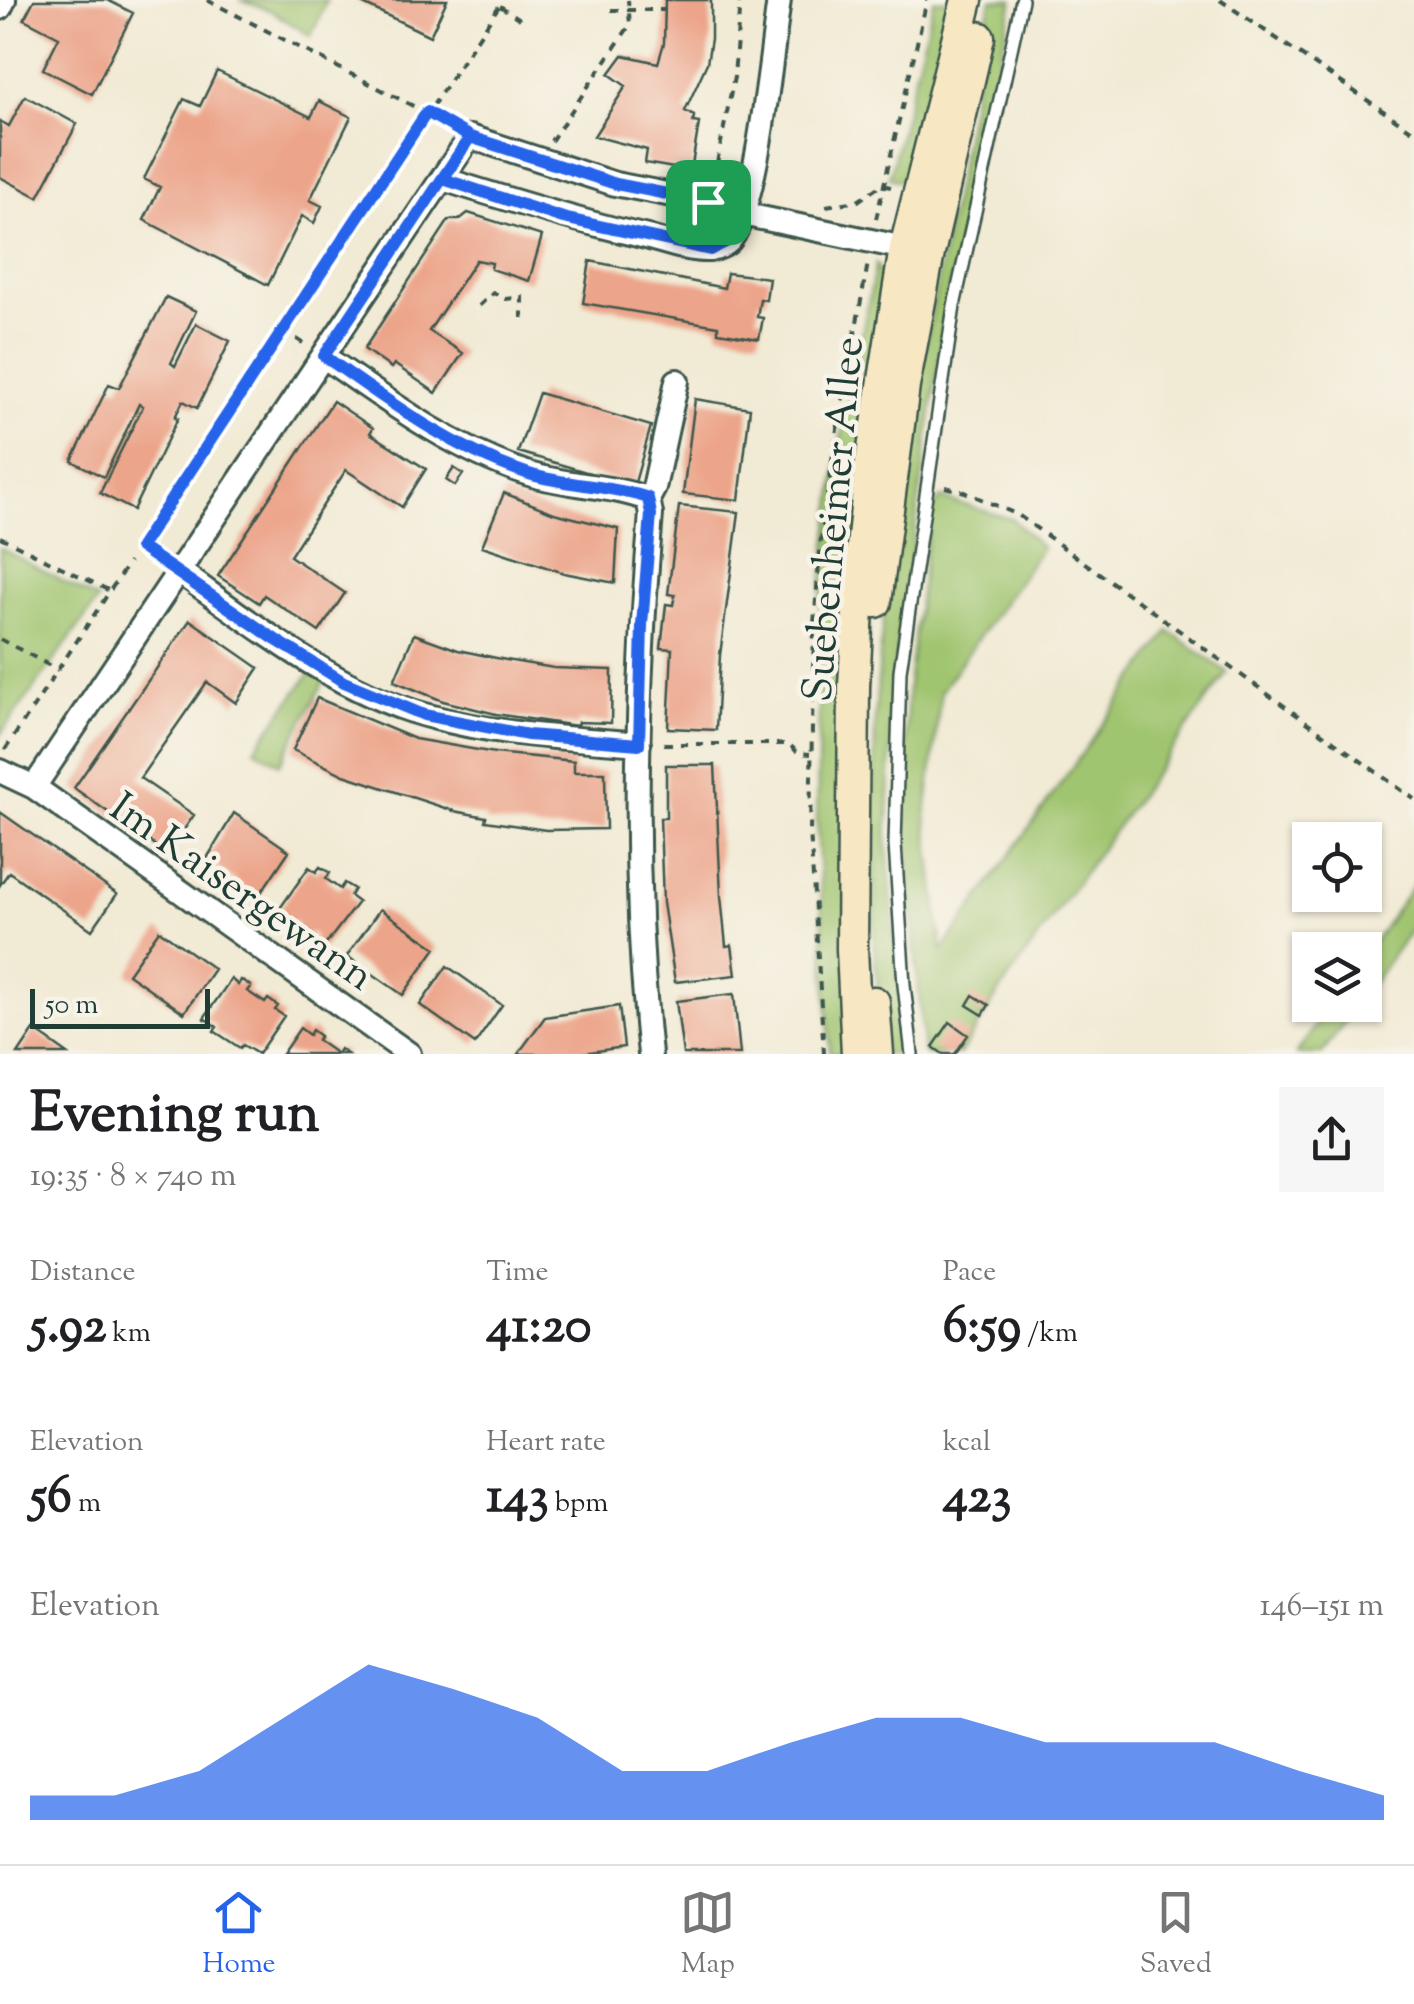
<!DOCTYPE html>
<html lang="en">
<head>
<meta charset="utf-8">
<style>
	:root { --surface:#fff; --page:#f6f6f6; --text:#202124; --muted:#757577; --line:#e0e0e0; --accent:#2563eb }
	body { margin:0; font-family:"Sorts Mill Goudy",serif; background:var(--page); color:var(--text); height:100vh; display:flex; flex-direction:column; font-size:38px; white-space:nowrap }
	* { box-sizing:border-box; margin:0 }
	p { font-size:32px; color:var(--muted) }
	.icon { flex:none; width:55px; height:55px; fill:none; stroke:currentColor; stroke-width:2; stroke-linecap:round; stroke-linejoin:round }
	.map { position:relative; height:1054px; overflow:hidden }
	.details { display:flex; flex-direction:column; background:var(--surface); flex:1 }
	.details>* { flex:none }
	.buttons { position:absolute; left:1292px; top:822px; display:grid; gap:20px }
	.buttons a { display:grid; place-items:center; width:90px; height:90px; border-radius:0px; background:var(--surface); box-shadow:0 2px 8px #0004; font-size:50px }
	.scale { position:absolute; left:30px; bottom:25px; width:180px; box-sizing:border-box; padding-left:10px; border:5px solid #1f3d34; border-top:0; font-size:28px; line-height:35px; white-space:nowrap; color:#1f3d34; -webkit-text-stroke:8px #f7f3e8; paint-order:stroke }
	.pin { position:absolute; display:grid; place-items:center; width:85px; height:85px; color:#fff; margin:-42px; border-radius:20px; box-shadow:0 5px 15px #0006 }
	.round { display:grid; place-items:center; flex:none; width:105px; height:105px; border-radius:0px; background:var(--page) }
	.overview { display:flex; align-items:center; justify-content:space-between; height:170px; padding:0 30px }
	h1 { font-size:55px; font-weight:800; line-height:75px }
	.figures { display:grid; grid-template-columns:repeat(3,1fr); gap:15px; height:170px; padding:10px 30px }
	.figures div { display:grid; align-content:center }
	.figures b { font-size:50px; font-weight:800 }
	.figures small { font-size:28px; font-weight:400 }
	.figures p { font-size:28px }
	.chart { height:280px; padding:20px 30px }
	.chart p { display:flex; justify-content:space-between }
	.chart svg { width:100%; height:180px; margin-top:10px; fill:var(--accent); opacity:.7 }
	.tabs { display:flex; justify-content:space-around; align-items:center; height:140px; border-top:2px solid var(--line); background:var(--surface); font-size:28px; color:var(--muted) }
	.tabs a { display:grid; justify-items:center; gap:5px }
	.tabs .on { color:var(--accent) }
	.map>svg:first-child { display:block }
	.green { fill:#a0c570; stroke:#608152; stroke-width:2.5 }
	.building { fill:#eca48a }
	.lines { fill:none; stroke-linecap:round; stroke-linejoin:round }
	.lane-casing { stroke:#3e574c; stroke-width:16 }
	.street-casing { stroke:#3e574c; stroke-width:28 }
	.secondary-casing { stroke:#3e574c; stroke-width:35 }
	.path { stroke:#3e574c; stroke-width:4; stroke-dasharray:8 8; stroke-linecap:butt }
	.lane { stroke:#fff; stroke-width:11 }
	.street { stroke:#fff; stroke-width:22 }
	.secondary { stroke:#f7e8c3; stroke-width:30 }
	.route-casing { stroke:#fff; stroke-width:20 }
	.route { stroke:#2563eb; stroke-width:12 }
	.labels { text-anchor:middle; stroke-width:9; stroke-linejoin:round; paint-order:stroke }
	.street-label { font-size:42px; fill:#1f3d34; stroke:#f7f3e8 }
</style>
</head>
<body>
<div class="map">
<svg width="1414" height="1054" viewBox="0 0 1414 1054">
	<rect width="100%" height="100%" fill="#f7f3e8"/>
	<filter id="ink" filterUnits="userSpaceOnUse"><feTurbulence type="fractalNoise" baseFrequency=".01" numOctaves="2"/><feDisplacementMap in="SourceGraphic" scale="20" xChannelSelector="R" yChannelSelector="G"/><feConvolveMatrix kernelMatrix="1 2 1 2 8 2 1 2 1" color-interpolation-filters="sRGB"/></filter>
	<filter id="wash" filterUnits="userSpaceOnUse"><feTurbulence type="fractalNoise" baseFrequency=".0048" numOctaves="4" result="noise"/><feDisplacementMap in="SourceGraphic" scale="40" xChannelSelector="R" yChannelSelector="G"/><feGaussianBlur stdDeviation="2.25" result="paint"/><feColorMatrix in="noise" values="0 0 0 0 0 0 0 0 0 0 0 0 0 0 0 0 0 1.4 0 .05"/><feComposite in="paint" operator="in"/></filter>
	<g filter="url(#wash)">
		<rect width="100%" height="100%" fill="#f1ead4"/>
		<path class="green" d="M240,0H327L311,36L269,10Z
			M934,0H957L910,184L889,178Z
			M991,0H1013L948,294L894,677L887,843L904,1054H884L874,947L873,852L875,716L891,527Z
			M876,264L886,283L847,1054H830L817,823L821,591L840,443Z
			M941,498L1012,519L1042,548L941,691L926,816L942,951L1169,631L1227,672L997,995L960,1054H924L903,803L908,685L931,510Z
			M0,548L98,600L0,735Z
			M314,668L329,672L280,764L255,749Z
			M1414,884V925L1365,994V955Z
			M1330,1005H1357L1322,1054H1296Z"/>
		<g id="blocks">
			<path class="building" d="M34,0H107L133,13L92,94L43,69L59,37L24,19Z
				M355,0H447L430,36Z
				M665,0H711V39L707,63L685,111L694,116L693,122L699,123L691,171L645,163L647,150L594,136L626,86L609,74L623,55L658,63L664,43Z
				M217,71L311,117L319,101L351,117L310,200L322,206L314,223L302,216L268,285L144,220L160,187L144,179L184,99L200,106Z
				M25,96L77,124L38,197L0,177V121L9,126Z
				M468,213L542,236L529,281L491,269L492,263L476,260L429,331L463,353L436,393L394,364L391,368L364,349L449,220H459Z
				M590,261L724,288L727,273L769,278L766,300L760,299L757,317L763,318L759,339L718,332V326L583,303Z
				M166,297L196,311L171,363L175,366L196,324L230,341L197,408L183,401L175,417L178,418L133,510L100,493L143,406L139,404L104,477L72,461L109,384L119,388Z
				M539,393L651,426L634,486L518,452Z
				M695,399L750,408L739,500L683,494Z
				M333,401L373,428L370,433L426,469L402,507L346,470L290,556L345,593L319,632L264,595L259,603L218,576Z
				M454,468L463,474L455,486L446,480Z
				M504,493L554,513L618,529L615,583L564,573L482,546Z
				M679,506L739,512L720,655L716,730L668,728L672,649L661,648L666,604L673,605L675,595L668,594Z
				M190,620L259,668L236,703L207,682L140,778L194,815L167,854L74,788Z
				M414,634L458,650L506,660L554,668L612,670L611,723L578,722L577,726L496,714L443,701L394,681Z
				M317,698L415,739L495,753L574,761V772H605L606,829L546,830L485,821L486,817L454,811L344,775L293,750Z
				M666,765H715L721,896L726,946L732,945L736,975L675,982L663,903L660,818H666Z
				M0,812L117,894L92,930L9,872L0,885Z
				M234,813L289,851L258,897L206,860Z
				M309,867L316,872L320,867L330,873L326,879L340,889L344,883L354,889L350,896L358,902L323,948L312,940L315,936L309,932L300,945L289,937L298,924L293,921L290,926L278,917L281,912L278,911Z
				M380,909L436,948L403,995L347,956Z
				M159,930L214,969L184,1013L128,974Z
				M447,966L502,1005L475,1044L420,1005Z
				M231,979L238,985L241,980L251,986L247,991L265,1003L268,999L278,1006L275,1010L284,1016L258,1054L243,1045L240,1048L214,1031L217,1027L204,1018Z
				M734,994L740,1054H683L676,1001Z
				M973,995L989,1005L983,1015L967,1005Z
				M619,1006L624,1047L576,1054H518L545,1017Z
				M950,1022L968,1035L955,1054H943L933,1047Z
				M300,1028L309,1035L312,1030L320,1036L317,1040L337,1054L340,1049L347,1054H282Z
				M34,1030L68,1054H18Z"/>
		</g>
	</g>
	<g filter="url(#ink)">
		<use href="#blocks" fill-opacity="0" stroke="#3e574c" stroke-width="2.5"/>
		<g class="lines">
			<g class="lane-casing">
				<path id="lane" d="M140,547L179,571
					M912,1054L904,985L895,844L900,671L954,306L1022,0"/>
			</g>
			<g class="street-casing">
				<path id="street" d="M0,8L4,0
					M443,179C509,200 574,220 642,236C663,241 688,251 710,250C717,249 726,245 730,240C757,208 772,48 779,0
					M323,356C389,402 452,449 529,474C568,486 610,485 648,499L651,514C636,693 631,874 650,1054
					M648,499L654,488L677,381
					M179,571C254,625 335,690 425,715C494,735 568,738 639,744
					M0,771L34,787L409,1054
					M34,787L470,137L615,184L708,202L742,214L919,251"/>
			</g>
			<g class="secondary-casing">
				<path id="secondary" d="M876,602L904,386L929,253L979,37
					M874,1002L878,1054
					M857,1054L852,949L854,686L860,568L870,468L905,248L967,0"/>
			</g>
			<path class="path" d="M207,0L452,126
				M1220,0L1414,132
				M500,6L520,19
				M611,10H666
				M551,141L630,25L628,0
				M714,178L734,77L740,0
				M826,206L858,201L881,185L891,187
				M876,219L927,0
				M479,306L493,293L506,299L522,297V318
				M283,330L303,343
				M945,487L965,492L1018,515L1414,799
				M149,533L503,0
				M0,537L108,590
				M0,639L58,670
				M664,744H789L798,753L810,754
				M5,750L129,562
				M824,1054L810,830L814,624L821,539L835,440L868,263"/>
			<use href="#lane" class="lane"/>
			<use href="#street" class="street"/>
			<use href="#secondary" class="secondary"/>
		</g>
	</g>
	<g class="lines" filter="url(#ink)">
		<g class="route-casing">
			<path id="route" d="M708,202L616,184L470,137L324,356C389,402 452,449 529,474C568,486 610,485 648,498L651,514L642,625L639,744L528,735L424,715L344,682L276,640L140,547L427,112L470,137L443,179L563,218L710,250L730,240L742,214L708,202"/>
		</g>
		<use href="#route" class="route"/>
	</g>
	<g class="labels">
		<g class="street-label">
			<text transform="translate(831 519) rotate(-85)" y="15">Suebenheimer Allee</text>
			<text transform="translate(243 890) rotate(35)" y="15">Im Kaisergewann</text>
		</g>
	</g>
</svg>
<div class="buttons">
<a><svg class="icon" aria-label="locate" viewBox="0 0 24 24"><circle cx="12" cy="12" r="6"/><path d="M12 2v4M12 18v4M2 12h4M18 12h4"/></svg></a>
<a><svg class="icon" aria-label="layers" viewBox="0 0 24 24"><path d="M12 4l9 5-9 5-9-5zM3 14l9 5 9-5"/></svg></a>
</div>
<div class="scale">50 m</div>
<div class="pin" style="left:708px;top:202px;background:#1e9e55"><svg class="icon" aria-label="arrive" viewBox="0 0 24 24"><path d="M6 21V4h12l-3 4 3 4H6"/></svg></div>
</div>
<section class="details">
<div class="overview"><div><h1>Evening run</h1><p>19:35 · 8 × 740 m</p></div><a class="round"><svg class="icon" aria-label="share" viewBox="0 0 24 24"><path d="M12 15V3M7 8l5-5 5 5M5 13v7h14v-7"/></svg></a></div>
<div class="figures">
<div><p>Distance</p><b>5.92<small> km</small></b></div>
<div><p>Time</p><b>41:20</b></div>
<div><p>Pace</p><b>6:59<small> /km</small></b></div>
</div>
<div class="figures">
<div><p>Elevation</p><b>56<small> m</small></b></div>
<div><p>Heart rate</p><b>143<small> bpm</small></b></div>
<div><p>kcal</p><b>423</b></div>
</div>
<div class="chart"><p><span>Elevation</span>146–151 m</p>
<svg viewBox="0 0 160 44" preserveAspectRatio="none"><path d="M0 44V38L10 38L20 32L30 19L40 6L50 12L60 19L70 32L80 32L90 25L100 19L110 19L120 25L130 25L140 25L150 32L160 38V44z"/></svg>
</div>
</section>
<nav class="tabs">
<a class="on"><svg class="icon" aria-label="home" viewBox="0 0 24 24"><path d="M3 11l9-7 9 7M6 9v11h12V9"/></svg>Home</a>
<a><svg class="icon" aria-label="map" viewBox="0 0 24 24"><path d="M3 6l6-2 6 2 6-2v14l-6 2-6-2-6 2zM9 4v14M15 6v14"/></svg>Map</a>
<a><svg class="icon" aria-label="saved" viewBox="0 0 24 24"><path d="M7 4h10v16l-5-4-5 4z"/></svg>Saved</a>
</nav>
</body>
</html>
